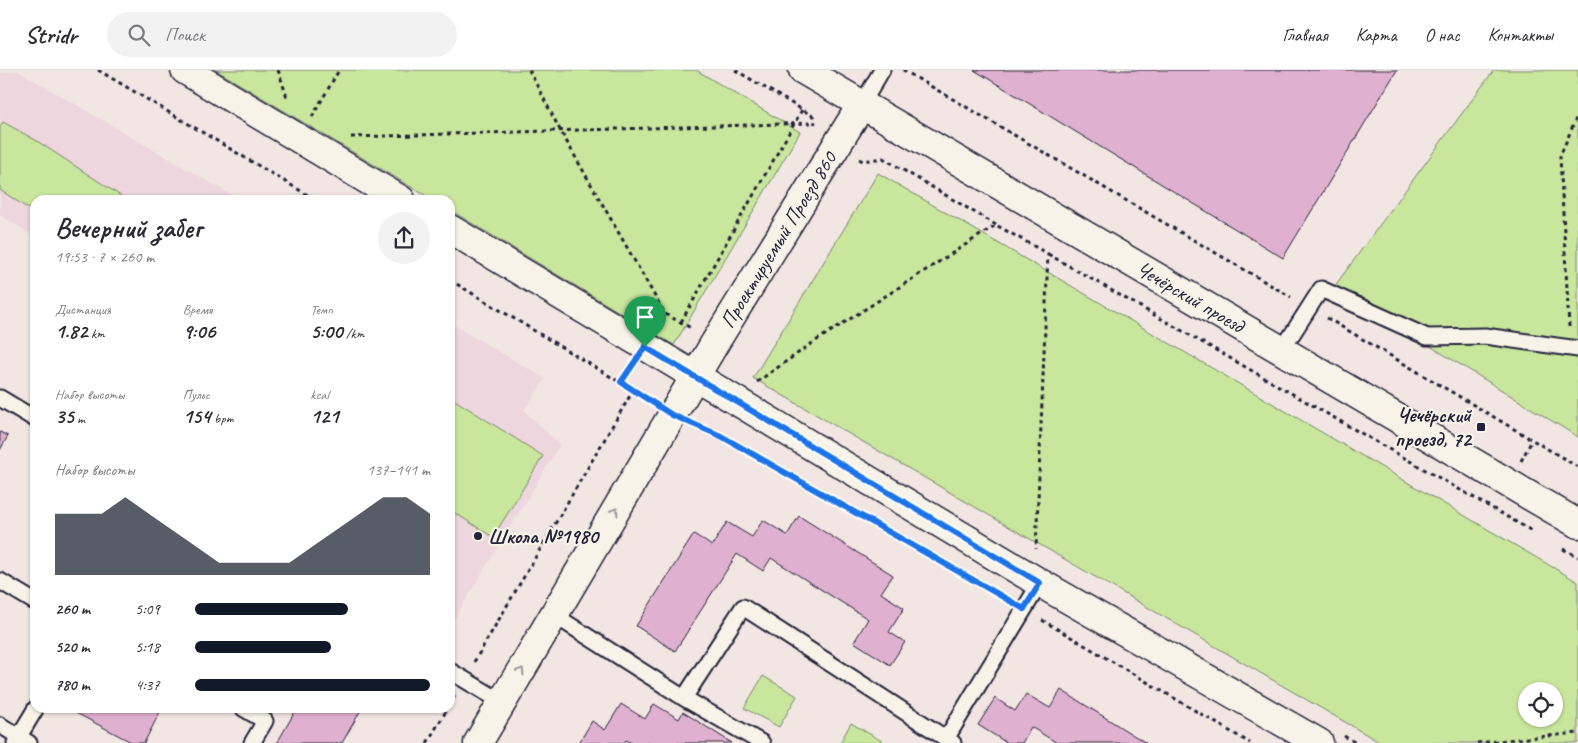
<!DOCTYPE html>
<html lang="ru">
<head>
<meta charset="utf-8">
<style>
	:root { --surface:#fff; --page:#f2f2f3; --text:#2b2b33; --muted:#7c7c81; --line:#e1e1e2; --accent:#111827 }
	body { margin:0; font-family:Caveat,sans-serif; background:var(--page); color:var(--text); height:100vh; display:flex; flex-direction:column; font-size:19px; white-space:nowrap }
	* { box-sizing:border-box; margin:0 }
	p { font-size:16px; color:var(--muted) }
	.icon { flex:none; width:28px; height:28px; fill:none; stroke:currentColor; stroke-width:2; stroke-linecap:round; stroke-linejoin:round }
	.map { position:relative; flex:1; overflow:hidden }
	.drawer { position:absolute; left:30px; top:125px; width:425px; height:518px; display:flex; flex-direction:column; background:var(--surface); border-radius:15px; box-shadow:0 1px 4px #0004 }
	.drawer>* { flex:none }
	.buttons { position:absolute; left:1518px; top:612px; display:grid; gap:10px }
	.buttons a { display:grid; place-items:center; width:45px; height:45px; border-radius:50%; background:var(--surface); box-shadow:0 1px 4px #0004; font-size:25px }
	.pin { position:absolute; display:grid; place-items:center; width:42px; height:42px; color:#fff; margin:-51px -21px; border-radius:50% 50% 50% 0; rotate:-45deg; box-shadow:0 0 5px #0007 }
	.pin .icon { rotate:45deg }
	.round { display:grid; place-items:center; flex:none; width:52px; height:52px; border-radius:26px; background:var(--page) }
	.headline { display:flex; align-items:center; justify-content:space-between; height:85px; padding:0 25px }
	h1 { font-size:28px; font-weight:800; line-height:38px }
	.stats { display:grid; grid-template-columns:repeat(3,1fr); gap:8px; height:85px; padding:5px 25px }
	.stats div { display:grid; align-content:center }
	.stats b { font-size:21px; font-weight:800 }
	.stats small { font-size:14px; font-weight:400 }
	.stats p { font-size:14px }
	.chart { height:140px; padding:10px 25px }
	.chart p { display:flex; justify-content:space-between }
	.chart svg { width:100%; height:90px; margin-top:5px; fill:var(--accent); opacity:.7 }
	ul { padding:0 25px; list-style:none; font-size:16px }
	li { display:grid; grid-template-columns:80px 60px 1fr; align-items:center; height:38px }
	li i { height:12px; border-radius:6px; background:var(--accent) }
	header { display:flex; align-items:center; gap:30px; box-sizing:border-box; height:70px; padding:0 25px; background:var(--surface); border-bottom:1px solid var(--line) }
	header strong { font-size:24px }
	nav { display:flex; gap:28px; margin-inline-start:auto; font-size:18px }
	.search { width:350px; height:45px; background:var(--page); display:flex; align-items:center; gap:12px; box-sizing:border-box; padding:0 18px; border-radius:28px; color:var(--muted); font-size:19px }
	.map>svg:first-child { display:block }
	.built { fill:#edd6dd }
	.green { fill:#c9e69d; stroke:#76846c; fill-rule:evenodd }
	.building { fill:#e0b0d0; stroke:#22223b }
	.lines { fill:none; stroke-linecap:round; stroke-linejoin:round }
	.service-casing { stroke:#22223b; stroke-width:19 }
	.minor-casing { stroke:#22223b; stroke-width:31 }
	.secondary-casing { stroke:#22223b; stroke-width:31 }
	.path { stroke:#22223b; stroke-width:3; stroke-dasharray:4 4; stroke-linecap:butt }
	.service { stroke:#f7f3e8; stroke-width:15 }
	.minor { stroke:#f7f3e8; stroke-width:28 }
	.secondary { stroke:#f7f3e8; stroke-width:28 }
	.oneway { stroke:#97959a }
	.route-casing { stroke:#fff; stroke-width:10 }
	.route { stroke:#1a73e8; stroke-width:6 }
	.poi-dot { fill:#22223b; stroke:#f7f3e8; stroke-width:2 }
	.labels { text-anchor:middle; stroke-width:4.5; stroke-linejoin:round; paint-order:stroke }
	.street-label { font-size:21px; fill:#22223b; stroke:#f7f3e8 }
	.poi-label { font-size:21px; font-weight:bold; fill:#22223b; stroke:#f7f3e8; text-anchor:end }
</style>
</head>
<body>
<header>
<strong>Stridr</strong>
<div class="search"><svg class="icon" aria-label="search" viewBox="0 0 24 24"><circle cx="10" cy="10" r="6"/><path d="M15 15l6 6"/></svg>Поиск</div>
<nav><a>Главная</a><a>Карта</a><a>О нас</a><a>Контакты</a></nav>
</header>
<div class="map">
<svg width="1578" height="673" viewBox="0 0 1578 673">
	<rect width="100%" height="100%" fill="#f2e6e3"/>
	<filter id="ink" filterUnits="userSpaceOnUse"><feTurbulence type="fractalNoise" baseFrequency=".02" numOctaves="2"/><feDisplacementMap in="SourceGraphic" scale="10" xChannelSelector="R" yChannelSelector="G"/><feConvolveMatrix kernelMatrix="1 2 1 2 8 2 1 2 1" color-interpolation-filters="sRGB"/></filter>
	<g filter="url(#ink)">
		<path class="built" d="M18,1L240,130H35V167L0,145V3Z
			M450,253L546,309L524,340L560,375L450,556Z"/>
		<path class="green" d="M216,0H696L800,62L674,275L450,140V130H433Z
			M1494,0H1578V367L1334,217Z
			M3,52L37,71L127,130H35V143L0,120V56Z
			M878,103L1578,512V673H1381L753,308ZM1526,621H1554V649H1526Z
			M450,327L543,386L493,467L450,440Z
			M763,606L797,626L779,657L744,638Z
			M851,653L885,673H840Z"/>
		<path class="building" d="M974,0H1397L1283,188Z
			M0,362L8,366L0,380Z
			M799,446L893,505L881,523L904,538L889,562L905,572L890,595L854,572L868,549L771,488L763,501L737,484L675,581L636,556L694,464L712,476L727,452L752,467L763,450L787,465Z
			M1061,620L1146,673H1057L1031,657L1022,673H1007L978,655L995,628L1015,641L1026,624L1050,638Z
			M621,634L645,649L654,634L679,649L683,642L732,673H632L626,670L624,673H579L592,651L605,660Z
			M79,638H162L144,673H133L76,643Z
			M297,638H362L342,673H277Z"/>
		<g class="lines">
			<g class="service-casing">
				<path id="service" d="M862,34L882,0
					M1282,280L1321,219L1427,267L1485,266L1578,279
					M0,328L35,349
					M0,511L35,532
					M554,545L684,628L743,537L953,673
					M450,601L502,632
					M684,628L762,673
					M243,638L265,651L252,673
					M0,655L29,673
					M946,669L1040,513
					M15,673L36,638"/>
			</g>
			<g class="minor-casing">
				<g id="minor">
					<path d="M185,0L401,130"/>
					<path d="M450,159L1040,513L1319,673"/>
					<path id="s1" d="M478,673L716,271L862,34"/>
				</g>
			</g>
			<g class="secondary-casing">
				<g id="secondary">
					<path id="s2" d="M803,0L1578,454"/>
				</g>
			</g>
			<path class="path" d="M98,0L316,130
				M278,0L288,30
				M529,0L560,60L665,244L659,254
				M735,0L813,46L815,54
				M903,0L1291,227
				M312,47L339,0
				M351,67L814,53
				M859,89L863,91L883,88L996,155
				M1048,184L1532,461
				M450,210L651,331
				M665,244L693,259
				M1327,248L1578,397
				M681,252L802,40
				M1569,257L1560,86L1578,44
				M621,312L631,297
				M757,312L811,274L996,155L1048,184L1036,479
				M696,355L721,366L1006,529
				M1521,391L1532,370
				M1563,479L1578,487
				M1042,550L1250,673
				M474,592L634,319
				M450,634L455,626
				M1344,666L1356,673
				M427,673L448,638
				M1477,673L1578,663"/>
			<use href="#service" class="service"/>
			<use href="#minor" class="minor"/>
			<use href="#secondary" class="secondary"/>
		</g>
		<defs><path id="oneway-chevron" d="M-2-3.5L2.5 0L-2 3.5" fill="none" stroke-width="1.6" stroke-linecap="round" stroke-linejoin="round" transform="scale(1.25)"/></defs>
		<g class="oneway">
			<use href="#oneway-chevron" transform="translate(615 441) rotate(-59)"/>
			<use href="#oneway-chevron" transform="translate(521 601) rotate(-59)"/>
		</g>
	</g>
	<g class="lines" filter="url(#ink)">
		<g class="route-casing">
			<path id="route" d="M645,277L1040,513L1024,539L721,366L672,345L621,312Z"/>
		</g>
		<use href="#route" class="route"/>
	</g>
	<g class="poi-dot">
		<rect x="1476" y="352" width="10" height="10" rx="2.5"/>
		<circle cx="478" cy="466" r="5"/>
	</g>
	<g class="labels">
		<g class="street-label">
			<text dy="7" stroke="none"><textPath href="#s1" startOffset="586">Проектируемый Проезд 860</textPath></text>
			<text dy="7" stroke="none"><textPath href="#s2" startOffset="449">Чечёрский проезд</textPath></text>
		</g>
		<g class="poi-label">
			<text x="1471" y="352">Чечёрский<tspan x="1471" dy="24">проезд, 72</tspan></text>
			<text x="488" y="473" text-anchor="start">Школа №1980</text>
		</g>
	</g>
</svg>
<div class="buttons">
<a><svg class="icon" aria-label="locate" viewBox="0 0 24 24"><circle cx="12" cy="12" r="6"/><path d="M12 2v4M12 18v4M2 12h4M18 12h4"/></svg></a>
</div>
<div class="pin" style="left:645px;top:277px;background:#1e9e55"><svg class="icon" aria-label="arrive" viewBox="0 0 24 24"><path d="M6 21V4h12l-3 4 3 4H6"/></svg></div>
<section class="drawer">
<div class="headline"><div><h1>Вечерний забег</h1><p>19:53 · 7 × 260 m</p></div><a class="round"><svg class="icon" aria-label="share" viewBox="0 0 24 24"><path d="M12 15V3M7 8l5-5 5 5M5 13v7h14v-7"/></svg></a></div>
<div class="stats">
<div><p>Дистанция</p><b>1.82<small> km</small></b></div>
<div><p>Время</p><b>9:06</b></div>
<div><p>Темп</p><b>5:00<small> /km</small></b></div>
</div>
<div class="stats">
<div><p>Набор высоты</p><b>35<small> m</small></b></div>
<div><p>Пульс</p><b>154<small> bpm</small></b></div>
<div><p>kcal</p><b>121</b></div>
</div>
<div class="chart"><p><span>Набор высоты</span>137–141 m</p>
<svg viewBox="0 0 160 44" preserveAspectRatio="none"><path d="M0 44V14L10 14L20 14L30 6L40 14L50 22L60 30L70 38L80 38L90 38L100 38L110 30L120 22L130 14L140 6L150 6L160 14V44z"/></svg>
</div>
<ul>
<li><b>260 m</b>5:09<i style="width:65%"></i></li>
<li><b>520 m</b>5:18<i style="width:58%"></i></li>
<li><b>780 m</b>4:37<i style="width:100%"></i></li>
</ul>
</section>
</div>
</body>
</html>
